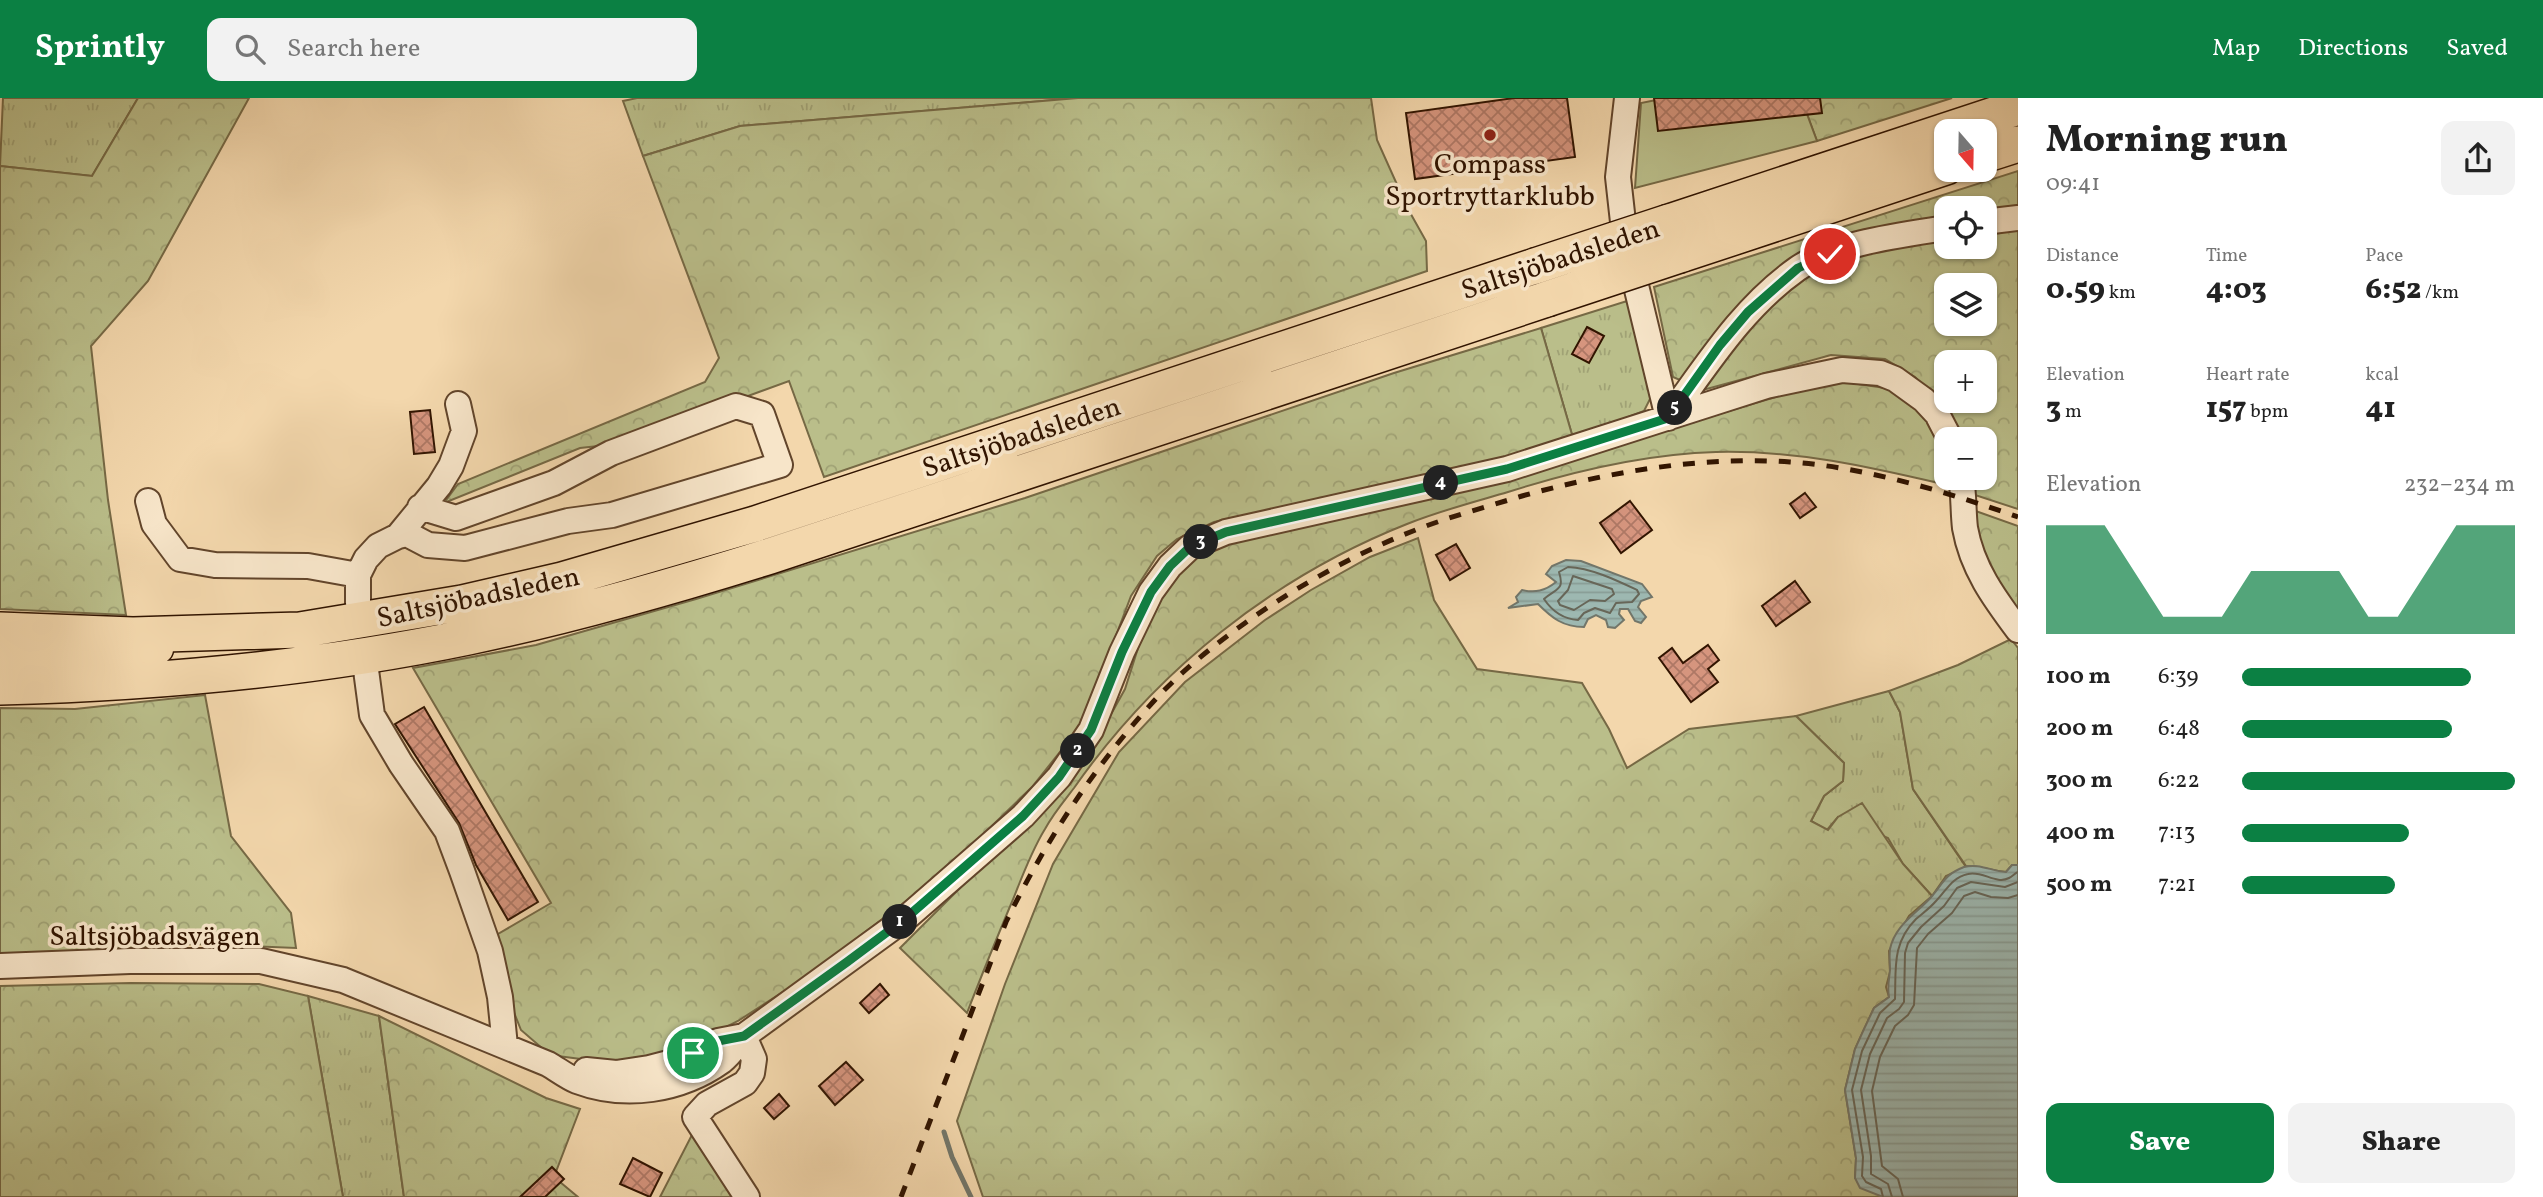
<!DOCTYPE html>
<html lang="en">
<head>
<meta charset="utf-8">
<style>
	:root { --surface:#fff; --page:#f2f2f2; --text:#222; --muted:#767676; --accent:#0b8043 }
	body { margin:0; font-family:Vollkorn,serif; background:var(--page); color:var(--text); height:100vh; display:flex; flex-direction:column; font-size:26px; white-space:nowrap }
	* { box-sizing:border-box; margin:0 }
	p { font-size:23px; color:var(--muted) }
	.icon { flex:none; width:38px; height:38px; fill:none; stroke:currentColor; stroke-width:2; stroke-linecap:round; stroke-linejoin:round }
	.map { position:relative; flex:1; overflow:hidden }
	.sheet { display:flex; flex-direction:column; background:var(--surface); width:525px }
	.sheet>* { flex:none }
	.needle { width:46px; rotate:160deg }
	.fabs { position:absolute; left:1934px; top:21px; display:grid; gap:14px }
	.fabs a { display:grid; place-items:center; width:63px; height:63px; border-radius:14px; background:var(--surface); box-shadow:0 2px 5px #0004; font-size:35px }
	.pin { position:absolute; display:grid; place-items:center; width:60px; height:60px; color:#fff; margin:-30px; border:4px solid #fff; border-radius:50%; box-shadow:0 2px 7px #0007 }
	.km { position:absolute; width:35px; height:35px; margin:-18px; border-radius:50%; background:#222; color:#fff; font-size:19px; line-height:35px; text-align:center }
	.round { display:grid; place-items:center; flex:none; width:74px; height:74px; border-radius:14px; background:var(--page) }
	.overview { display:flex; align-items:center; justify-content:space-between; height:119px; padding:0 28px }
	h1 { font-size:38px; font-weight:800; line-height:52px }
	.figures { display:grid; grid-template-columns:repeat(3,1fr); gap:10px; height:119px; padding:7px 28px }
	.figures div { display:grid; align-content:center }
	.figures b { font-size:30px; font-weight:800 }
	.figures small { font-size:19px; font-weight:400 }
	.figures p { font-size:19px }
	.chart { height:196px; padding:14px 28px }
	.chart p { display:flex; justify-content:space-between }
	.chart svg { width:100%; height:126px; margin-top:7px; fill:var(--accent); opacity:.7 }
	.action { display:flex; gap:14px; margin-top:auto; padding:14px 28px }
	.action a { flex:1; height:80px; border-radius:14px; background:var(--accent); color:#fff; font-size:28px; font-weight:800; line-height:80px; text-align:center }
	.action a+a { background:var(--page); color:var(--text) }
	ul { padding:0 28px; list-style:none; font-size:23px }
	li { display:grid; grid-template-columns:112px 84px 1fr; align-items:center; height:52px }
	li i { height:18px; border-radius:9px; background:var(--accent) }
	header { display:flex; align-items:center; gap:42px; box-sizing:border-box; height:98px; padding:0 35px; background:var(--accent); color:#fff }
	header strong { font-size:33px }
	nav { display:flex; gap:38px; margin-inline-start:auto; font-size:24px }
	.search { width:490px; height:63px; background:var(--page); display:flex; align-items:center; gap:18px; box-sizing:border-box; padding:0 24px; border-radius:14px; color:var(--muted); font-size:26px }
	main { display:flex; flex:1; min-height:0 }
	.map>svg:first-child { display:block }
	.grass { fill:url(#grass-tufts); stroke:#766945; stroke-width:2 }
	.forest { fill:url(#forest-crowns); stroke:#766945; stroke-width:2; fill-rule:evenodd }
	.park { fill:#babe8a; stroke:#766945; stroke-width:2 }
	.water { fill:url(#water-rules); stroke:#72766a; stroke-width:2 }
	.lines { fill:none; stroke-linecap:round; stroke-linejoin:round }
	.shore { stroke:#676658; stroke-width:2 }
	.stream { stroke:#72766a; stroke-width:5 }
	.building { fill:url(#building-cross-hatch); stroke:#311400; stroke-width:2 }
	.minor-casing { stroke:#62452b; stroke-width:28 }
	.major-casing { stroke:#311400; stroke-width:33 }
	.highway-casing { stroke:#311400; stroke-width:38 }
	.minor { stroke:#f7e5c9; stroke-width:24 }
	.major { stroke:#f3d7ac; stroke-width:30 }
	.highway { stroke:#f3d7ac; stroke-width:35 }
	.rail { stroke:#311400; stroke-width:5; stroke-dasharray:12 12; stroke-linecap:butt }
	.highway-bridge-casing { stroke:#311400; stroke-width:38; stroke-linecap:butt }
	.highway-bridge { stroke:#f3d7ac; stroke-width:35 }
	.route-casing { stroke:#fff; stroke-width:14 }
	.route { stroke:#0b8043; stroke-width:9 }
	.poi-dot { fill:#8f2418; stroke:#f7e5c9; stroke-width:2.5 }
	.labels { text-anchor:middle; stroke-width:7; stroke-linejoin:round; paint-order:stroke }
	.poi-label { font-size:28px; fill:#311400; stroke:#f7e5c9 }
	.street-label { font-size:28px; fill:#311400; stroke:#f7e5c9 }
</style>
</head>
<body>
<header>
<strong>Sprintly</strong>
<div class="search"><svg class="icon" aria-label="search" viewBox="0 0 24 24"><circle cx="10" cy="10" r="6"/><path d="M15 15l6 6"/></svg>Search here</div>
<nav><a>Map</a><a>Directions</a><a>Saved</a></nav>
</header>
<main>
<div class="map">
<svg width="2018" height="1099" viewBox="0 0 2018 1099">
	<defs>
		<pattern id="grass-tufts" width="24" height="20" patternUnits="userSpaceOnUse" patternTransform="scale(1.75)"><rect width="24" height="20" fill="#babe8a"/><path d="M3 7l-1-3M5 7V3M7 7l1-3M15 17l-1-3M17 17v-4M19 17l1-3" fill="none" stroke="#a0a275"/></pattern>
		<pattern id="forest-crowns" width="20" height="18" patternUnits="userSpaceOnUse" patternTransform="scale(1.75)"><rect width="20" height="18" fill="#babe8a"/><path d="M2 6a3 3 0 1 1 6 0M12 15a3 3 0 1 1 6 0" fill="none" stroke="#a0a275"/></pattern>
		<pattern id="water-rules" width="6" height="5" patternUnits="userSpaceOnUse" patternTransform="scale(1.75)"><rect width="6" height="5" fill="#9db8b1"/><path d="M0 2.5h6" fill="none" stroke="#889d96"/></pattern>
		<pattern id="building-cross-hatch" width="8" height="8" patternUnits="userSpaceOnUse" patternTransform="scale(1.75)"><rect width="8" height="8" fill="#d6957e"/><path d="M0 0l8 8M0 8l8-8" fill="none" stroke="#ae7865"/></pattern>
	</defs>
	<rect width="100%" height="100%" fill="#f3d7ac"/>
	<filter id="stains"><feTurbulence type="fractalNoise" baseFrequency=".00286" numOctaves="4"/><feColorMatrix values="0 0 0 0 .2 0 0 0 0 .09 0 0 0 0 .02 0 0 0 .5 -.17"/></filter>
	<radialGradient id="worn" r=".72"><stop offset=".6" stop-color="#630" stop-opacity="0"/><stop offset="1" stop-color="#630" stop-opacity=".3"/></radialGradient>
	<path class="grass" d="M3,0H138L92,78L0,68Z
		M637,0H1078L740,28L643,58L623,3Z
		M1627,203L1652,297L1644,313L1573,340L1541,230Z
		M1889,593L1900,614L1913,691L1966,769L1946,778L1932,798L1903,766L1888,740L1838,719L1827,732L1811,723L1824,698L1843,683L1844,665L1796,618Z
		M308,898L379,918L404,1099H343Z"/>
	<path class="forest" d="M138,0H249L148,183L91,248L108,402L126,517L0,511V68L92,78Z
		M1078,0H1371L1377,42L1408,111L1426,143L1427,173L824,379L789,283L617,346L580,350L444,405L458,386L705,284L719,260L643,58L740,28Z
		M1801,0H1952L1817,43Z
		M2018,73V411L1972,396V380H1984V341H1962L1944,309L1915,279L1885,261L1831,257L1703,292L1673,279L1654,189ZM1946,110H1984V149H1946ZM1946,187H1984V226H1946ZM1946,264H1984V303H1946Z
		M1541,230L1573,340L1504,363L1214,424L1177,441L1157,458L1131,498L1083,625L1032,689L942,776L803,881L738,923L687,949L642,961L604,964L550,957L521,932L505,892L498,836L551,805L413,570L536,547L696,501L1025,400L1394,275Z
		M1838,283L1885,290L1911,305L1934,330L1946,358V380H1954L1956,389C1874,370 1801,352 1716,354C1646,356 1574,373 1508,394C1474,404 1439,413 1407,426C1273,479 1156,573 1074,690C1064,703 1053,716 1045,731C1032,752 1023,776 1014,799C998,837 982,876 967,915L900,850L1060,690L1099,638L1125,591L1146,525L1171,477L1220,443L1539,370L1802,291Z
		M1970,411L2018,428V517L1987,472Z
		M1418,440L1434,502L1477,571L1582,585L1609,631L1627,670L1689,631L1796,618L1844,665L1843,683L1824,698L1811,723L1828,732L1838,719L1862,705L1903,766L1932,798L1909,818L1889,853L1890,874L1886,889L1889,899L1874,910L1855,951L1845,992L1856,1060L1855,1080L1883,1099H983L957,1023L1005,886L1053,766L1119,654L1185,584L1265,522L1311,492L1370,459Z
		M2011,541L2018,550V767H2012L2006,774C1991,773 1982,768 1966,768L1913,691L1900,614L1889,593L1958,567Z
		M205,597L231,738L291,815L296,850L195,846L0,857V610L75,611Z
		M131,885L259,886L308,898L343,1099H0V888Z
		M379,918L546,1000L580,1011L554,1079L578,1099H404Z
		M695,1031L738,1099H660Z"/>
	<path class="park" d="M1666,0H1801L1817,43L1635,90L1641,5Z"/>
	<path class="water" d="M1566,462L1581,463L1642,486L1652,499L1641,503L1638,509L1646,519L1641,525L1635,523L1628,511H1620L1619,516L1624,522L1615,530L1608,529L1606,522L1596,517L1588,521L1584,529C1563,529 1552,520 1538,506L1508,510L1518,504L1516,499L1522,492C1535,495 1545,493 1556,484L1546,476L1552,468Z
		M2012,767H2018V1099H1883L1860,1090L1855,1080L1856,1060L1845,992L1855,951L1864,931L1874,910L1889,899C1887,889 1889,882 1890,872C1890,865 1889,858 1890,851C1895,826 1918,815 1933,797C1944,783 1946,776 1964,769C1979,765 1991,773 2006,774Z"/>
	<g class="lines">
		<path class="shore" d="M1568,469C1591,470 1616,482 1637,492L1639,496L1632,504L1616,505L1610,515L1595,510L1584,515L1578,522C1563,521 1552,513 1544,501C1556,490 1565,493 1559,474Z
			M1573,478L1612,491L1614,496L1605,503L1590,502L1574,512L1560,507L1558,503L1568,492Z
			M1883,1099L1881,1091L1866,1084L1862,1078L1863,1059L1852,992L1862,953L1880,915L1895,901C1896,870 1892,845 1916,821C1923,815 1930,810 1936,803C1947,792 1951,780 1968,776C1982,772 1996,787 2009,780C2013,778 2015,775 2018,774
			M1892,1099L1888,1086L1871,1076V1058L1861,992L1870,956L1879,937L1887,920L1899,911L1904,904L1905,855L1908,845L1921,829L1944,808L1957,790L1971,784L2005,789L2018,784
			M1903,1099L1898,1081L1882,1068L1872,993L1880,959L1895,928L1908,917L1914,907L1917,850L1928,836L1952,815L1964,798L1975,794L1991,799L2008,800L2018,797"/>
		<path class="stream" d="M944,1034L952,1059L971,1099"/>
	</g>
	<path class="building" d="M1514,0H1567L1575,59L1415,81L1406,15Z
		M1654,0H1820L1822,15L1658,33Z
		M1587,229L1604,238L1589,265L1572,256Z
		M430,312L435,354L414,356L410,314Z
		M1805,395L1816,409L1800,420L1790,406Z
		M1630,403L1652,432L1621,455L1600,425Z
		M1456,446L1470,470L1450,482L1436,457Z
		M1795,483L1810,504L1776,528L1762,508Z
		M1708,547L1719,562L1708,571L1718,584L1691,604L1659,560L1672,550L1683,565Z
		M424,609L538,804L508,822L476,767L459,725L395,626Z
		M880,886L889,897L869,915L860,905Z
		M846,964L863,982L835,1007L819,988Z
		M779,996L789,1008L774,1021L764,1010Z
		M633,1060L662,1075L650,1099L620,1086Z
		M552,1069L564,1081L545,1099H520Z"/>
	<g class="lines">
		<g class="minor-casing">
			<path id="minor" d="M1627,0L1618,79L1625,142L1668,320
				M1984,124L2018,120
				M1668,320C1707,267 1742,210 1797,171C1834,145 1902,137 1946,130
				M1961,380C1964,396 1963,413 1965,430C1972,470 1994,500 2018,532
				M148,403L154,426L180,461L215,467L308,468L358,477
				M398,438L407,436L428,447L465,450L568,423L612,417L780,367L762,316L736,308L611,355L554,385L456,420L420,409
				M358,505V477L366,461L378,448L398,438L439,388L451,368L464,333L458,306
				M366,572L372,617L401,666L447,733L462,773L490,853L500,899L505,948
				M0,868L130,863H261L343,882L548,966C557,971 567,979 577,983C625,1001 680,993 722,963C731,956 737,946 744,938L906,820L1023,718L1059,679L1091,632L1122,554L1151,494L1170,468L1190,449L1226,434L1507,371L1766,288L1842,272L1880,275L1895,281L1924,302L1937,316L1950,341
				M744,938L754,961L752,975L745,985L707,1006L695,1019L747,1099
				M586,972L616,975L649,970L676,963L718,943L744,938"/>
		</g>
		<g class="major-casing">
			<path id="major" d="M0,558H55L158,551"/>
		</g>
		<g class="highway-casing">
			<path id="highway" d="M1984,57L2018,46
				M1669,124L2018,9
				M1680,157L1946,69
				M0,532L133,537L300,532L462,505L562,482L755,426L1535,168
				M0,589C157,585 314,571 468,539C570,518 671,489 770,458L1547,201"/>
		</g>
		<use href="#minor" class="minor"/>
		<use href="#major" class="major"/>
		<use href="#highway" class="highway"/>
		<path class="rail" d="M901,1099L1006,824C1045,744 1093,670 1153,604C1216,535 1326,467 1413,433C1448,419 1486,409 1522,398C1609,374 1699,358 1790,364C1865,369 1947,394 2018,419"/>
		<g class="highway-bridge-casing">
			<path id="highway-bridge" d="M1535,168L1669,124
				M1547,201L1680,157"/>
		</g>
		<use href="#highway-bridge" class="highway-bridge"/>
	</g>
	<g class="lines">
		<g class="route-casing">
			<path id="route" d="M693,955L718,943L744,938L847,864L906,820L1023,718L1059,679L1091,632L1122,554L1151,494L1170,468L1190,449L1226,434L1507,371L1668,320L1720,247L1748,214L1798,170L1830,156"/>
		</g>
		<use href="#route" class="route"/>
	</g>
	<circle class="poi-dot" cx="1490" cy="37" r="7"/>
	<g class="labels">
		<g class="poi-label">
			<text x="1490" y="75">Compass<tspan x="1490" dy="32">Sportryttarklubb</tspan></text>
		</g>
		<g class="street-label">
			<text transform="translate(1560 160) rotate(-18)" y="10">Saltsjöbadsleden</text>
			<text transform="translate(1021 338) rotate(-18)" y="10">Saltsjöbadsleden</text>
			<text transform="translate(478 498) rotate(-12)" y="10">Saltsjöbadsleden</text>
			<text x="155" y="847">Saltsjöbadsvägen</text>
		</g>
	</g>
	<rect width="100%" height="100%" filter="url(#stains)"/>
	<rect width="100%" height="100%" fill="url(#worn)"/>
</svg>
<div class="fabs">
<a><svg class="needle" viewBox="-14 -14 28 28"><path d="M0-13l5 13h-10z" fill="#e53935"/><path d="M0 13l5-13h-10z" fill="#767676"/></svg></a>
<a><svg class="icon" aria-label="locate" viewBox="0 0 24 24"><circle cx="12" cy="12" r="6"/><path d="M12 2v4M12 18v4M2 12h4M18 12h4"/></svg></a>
<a><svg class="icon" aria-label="layers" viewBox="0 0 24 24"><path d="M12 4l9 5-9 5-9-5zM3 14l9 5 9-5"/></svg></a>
<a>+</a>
<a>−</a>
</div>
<div class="pin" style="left:693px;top:955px;background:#1e9e55"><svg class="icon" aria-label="arrive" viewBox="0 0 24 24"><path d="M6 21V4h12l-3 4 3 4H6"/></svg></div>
<div class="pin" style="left:1830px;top:156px;background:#d93025"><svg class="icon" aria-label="check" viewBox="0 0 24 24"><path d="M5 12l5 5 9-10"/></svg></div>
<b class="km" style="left:900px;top:824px">1</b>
<b class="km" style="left:1078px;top:653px">2</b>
<b class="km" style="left:1201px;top:444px">3</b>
<b class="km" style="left:1441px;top:385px">4</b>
<b class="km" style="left:1675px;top:310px">5</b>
</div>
<section class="sheet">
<div class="overview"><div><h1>Morning run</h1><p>09:41</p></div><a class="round"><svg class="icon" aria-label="share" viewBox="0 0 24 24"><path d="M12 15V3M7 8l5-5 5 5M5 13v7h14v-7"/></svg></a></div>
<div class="figures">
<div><p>Distance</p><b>0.59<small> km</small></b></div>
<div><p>Time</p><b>4:03</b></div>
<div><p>Pace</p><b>6:52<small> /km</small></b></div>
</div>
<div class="figures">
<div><p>Elevation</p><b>3<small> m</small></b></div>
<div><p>Heart rate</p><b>157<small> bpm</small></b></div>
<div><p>kcal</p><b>41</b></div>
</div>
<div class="chart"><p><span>Elevation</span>232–234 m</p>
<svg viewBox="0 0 160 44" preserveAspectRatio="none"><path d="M0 44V6L10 6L20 6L30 22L40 38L50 38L60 38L70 22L80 22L90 22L100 22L110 38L120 38L130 22L140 6L150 6L160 6V44z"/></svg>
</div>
<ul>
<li><b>100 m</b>6:39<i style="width:84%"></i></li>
<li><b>200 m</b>6:48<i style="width:77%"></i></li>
<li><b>300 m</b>6:22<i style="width:100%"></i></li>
<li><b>400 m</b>7:13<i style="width:61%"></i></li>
<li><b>500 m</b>7:21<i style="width:56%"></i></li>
</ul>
<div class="action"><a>Save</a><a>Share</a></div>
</section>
</main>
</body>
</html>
